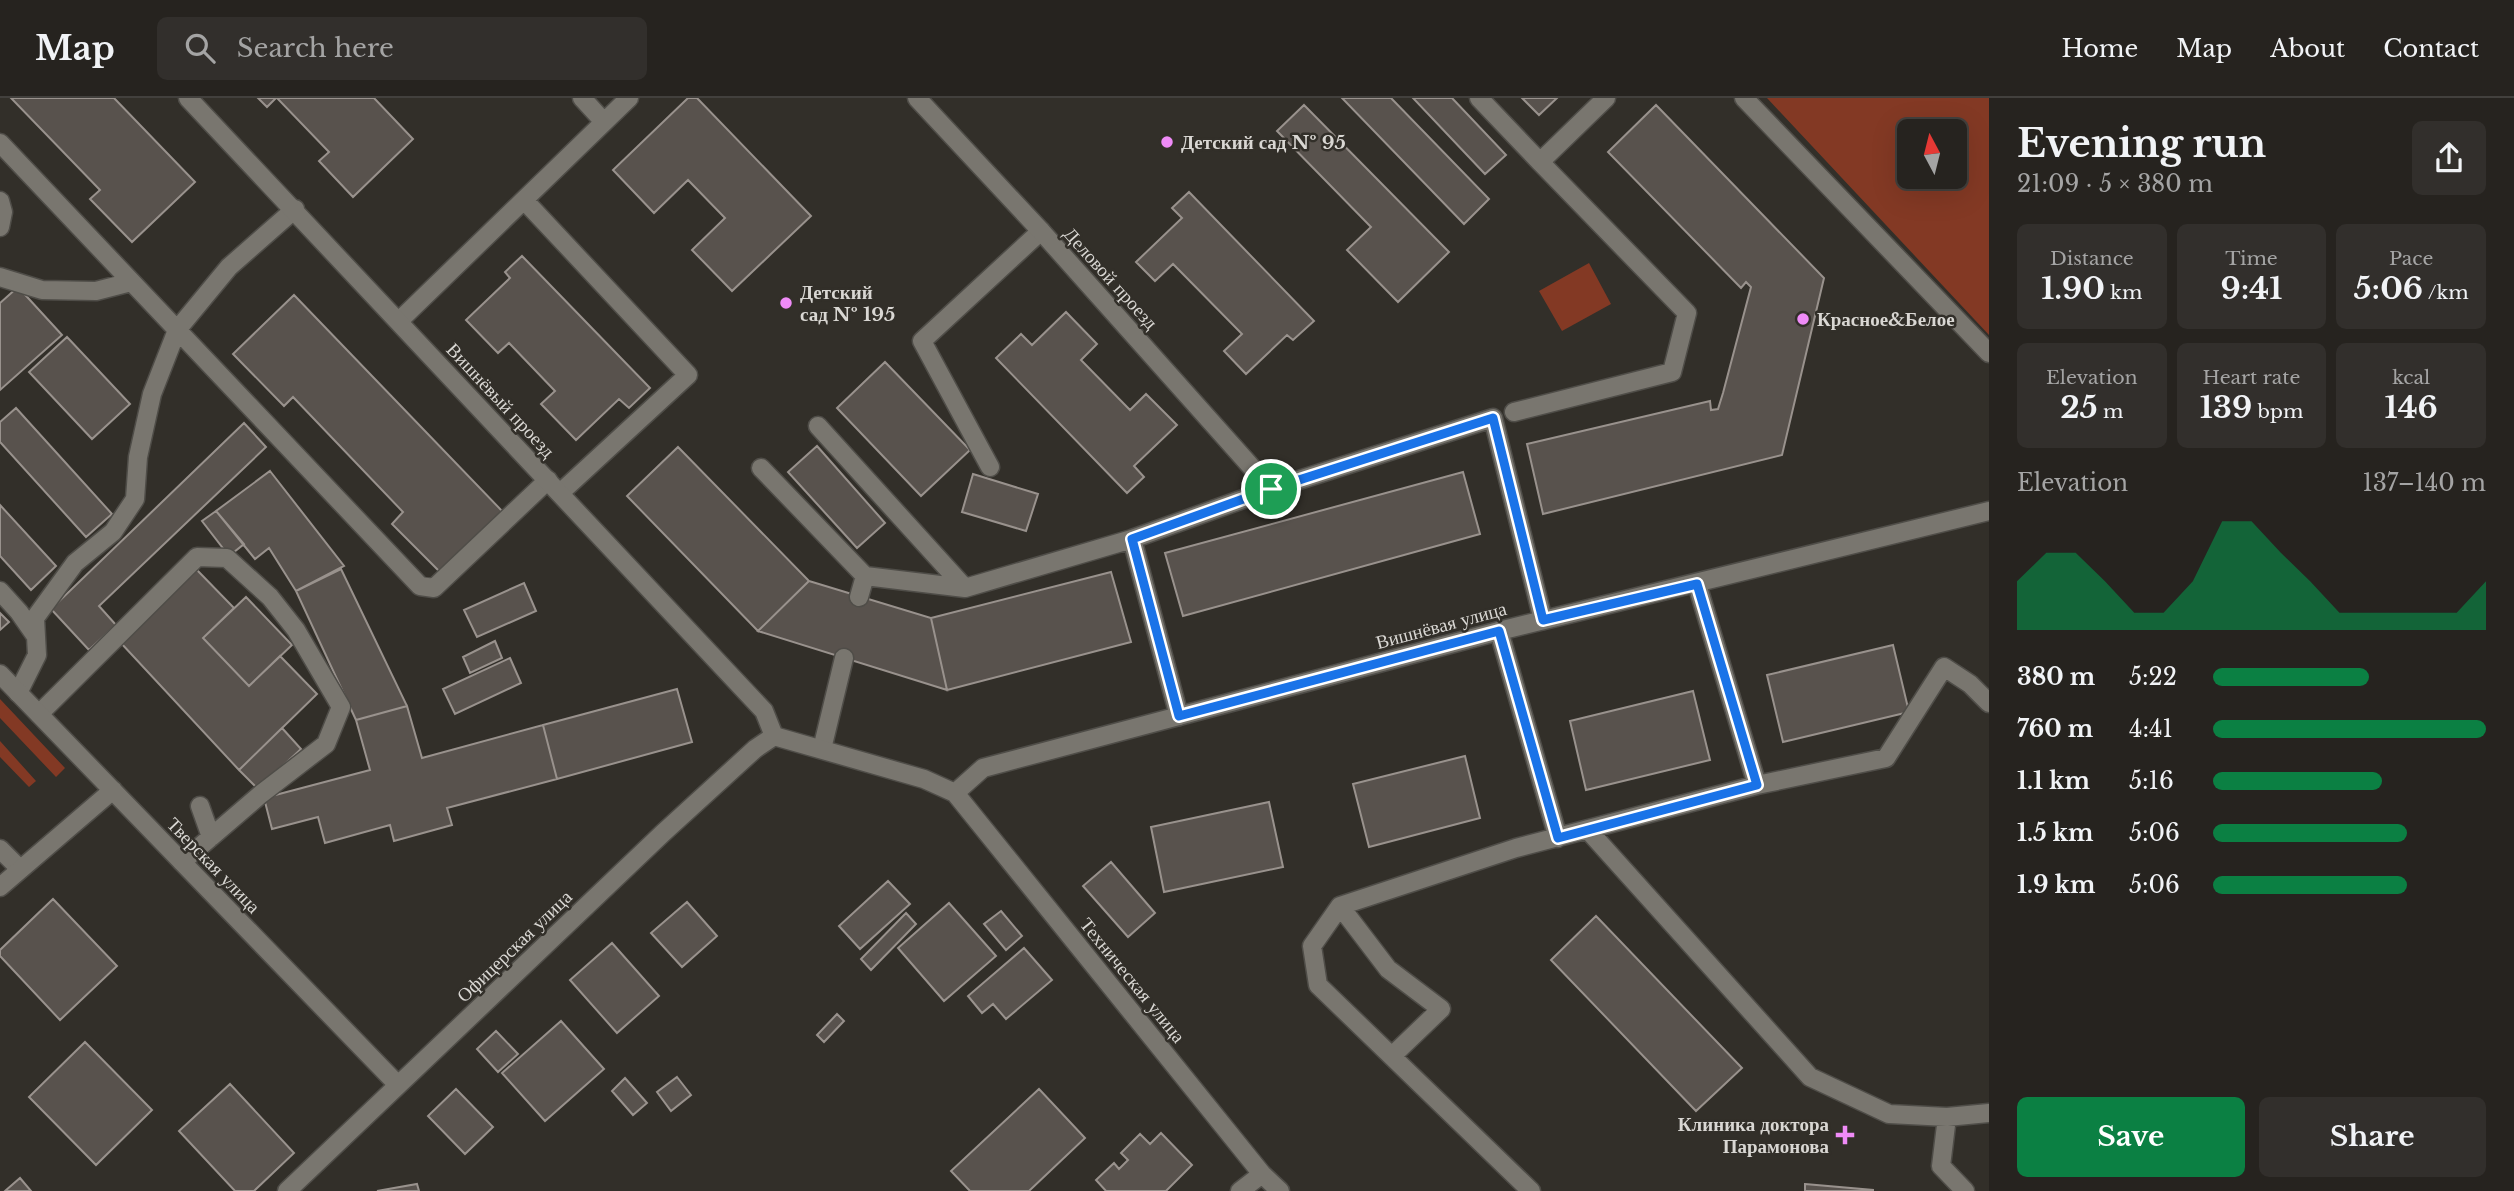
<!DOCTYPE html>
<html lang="en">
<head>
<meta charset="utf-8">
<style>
	:root { --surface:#26231f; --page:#322f2c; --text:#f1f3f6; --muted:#a4a4a4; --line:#42403d; --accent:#0b8043 }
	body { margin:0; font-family:"Libre Baskerville",serif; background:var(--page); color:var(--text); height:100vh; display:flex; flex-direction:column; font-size:26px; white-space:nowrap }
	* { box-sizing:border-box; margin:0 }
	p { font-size:23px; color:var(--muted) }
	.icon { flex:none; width:38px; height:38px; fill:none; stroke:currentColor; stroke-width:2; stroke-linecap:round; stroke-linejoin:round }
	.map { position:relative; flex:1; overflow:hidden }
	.side { display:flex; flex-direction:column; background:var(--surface); width:525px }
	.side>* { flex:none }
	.needle { width:46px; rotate:353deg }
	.controls { position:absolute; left:1897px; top:21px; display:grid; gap:14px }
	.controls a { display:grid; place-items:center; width:70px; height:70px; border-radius:10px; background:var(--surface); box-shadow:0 7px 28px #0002,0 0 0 2px var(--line); font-size:35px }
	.pin { position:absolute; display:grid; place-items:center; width:60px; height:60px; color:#fff; margin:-30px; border:4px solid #fff; border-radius:50%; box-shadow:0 2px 7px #0007 }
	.round { display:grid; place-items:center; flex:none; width:74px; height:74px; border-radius:10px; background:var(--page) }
	.headline { display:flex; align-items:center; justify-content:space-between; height:119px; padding:0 28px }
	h1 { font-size:38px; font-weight:700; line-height:52px }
	.stats { display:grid; grid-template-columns:repeat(3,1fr); gap:10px; height:119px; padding:7px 28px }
	.stats div { display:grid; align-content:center; border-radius:10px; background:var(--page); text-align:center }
	.stats b { font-size:30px; font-weight:700 }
	.stats small { font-size:19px; font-weight:400 }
	.stats p { font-size:19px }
	.chart { height:196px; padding:14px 28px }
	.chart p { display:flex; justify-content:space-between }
	.chart svg { width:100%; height:126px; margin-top:7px; fill:var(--accent); opacity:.7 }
	.cta { display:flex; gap:14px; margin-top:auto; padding:14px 28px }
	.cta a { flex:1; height:80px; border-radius:10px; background:var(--accent); color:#fff; font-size:28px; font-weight:700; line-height:80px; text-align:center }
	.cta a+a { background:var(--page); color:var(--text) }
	ul { padding:0 28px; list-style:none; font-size:23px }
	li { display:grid; grid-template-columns:112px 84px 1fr; align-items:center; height:52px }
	li i { height:18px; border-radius:9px; background:var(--accent) }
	header { display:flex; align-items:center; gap:42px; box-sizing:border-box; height:98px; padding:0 35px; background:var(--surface); border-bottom:2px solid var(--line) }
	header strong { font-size:33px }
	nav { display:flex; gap:38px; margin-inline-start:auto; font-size:24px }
	.search { width:490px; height:63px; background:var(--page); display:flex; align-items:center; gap:18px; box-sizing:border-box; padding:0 24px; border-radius:10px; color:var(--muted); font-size:26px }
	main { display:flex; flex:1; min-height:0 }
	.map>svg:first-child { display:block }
	.green { fill:#833924; fill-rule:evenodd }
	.building { fill:#58524d; stroke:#99928d; stroke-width:2 }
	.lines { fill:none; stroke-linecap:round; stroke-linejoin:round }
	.lane-casing { stroke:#4f4d48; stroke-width:21 }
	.street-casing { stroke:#4f4d48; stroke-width:21 }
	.lane { stroke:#79766f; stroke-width:18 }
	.street { stroke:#79766f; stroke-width:18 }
	.route-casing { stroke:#fff; stroke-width:14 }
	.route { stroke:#1a73e8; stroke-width:9 }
	.poi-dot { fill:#ef8bf7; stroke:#322f29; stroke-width:2.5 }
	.labels { text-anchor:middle; stroke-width:5; stroke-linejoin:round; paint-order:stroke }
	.poi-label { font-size:19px; font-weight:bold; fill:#d9d7d3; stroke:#322f29; text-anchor:start }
	.street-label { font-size:19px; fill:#d9d7d3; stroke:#322f29 }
</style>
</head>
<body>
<header>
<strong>Map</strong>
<div class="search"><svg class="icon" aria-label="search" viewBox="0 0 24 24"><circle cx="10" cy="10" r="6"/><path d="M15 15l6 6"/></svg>Search here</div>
<nav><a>Home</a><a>Map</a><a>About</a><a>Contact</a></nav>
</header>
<main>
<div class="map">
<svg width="1989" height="1093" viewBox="0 0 1989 1093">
	<rect width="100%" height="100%" fill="#322f29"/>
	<path class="green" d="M1767,0H1989V237ZM1909,33H1955V79H1909Z
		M1589,165L1611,206L1562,233L1539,193Z
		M0,601L65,670L56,679L0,620Z
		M0,643L36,683L29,689L0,659Z"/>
	<path class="building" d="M11,0H114L195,84L132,144L90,101L100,92Z
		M258,0H276L267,9Z
		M277,0H374L413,41L353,99L319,63L329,54Z
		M688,0H697L811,118L732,193L692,152L725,120L688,82L654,115L613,72Z
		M1342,0H1391L1489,101L1464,126Z
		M1413,0H1452L1506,57L1485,76Z
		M1522,0H1557L1539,17Z
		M1304,7L1449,154L1398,204L1347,152L1371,129L1277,33Z
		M1656,7L1824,180L1782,357L1543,416L1527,346L1710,303L1711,312L1718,311L1723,295L1751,189L1746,184L1741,190L1608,54Z
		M1189,94L1314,223L1293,242L1287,237L1246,276L1224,253L1242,236L1173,166L1155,183L1136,164L1182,120L1172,110Z
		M522,158L650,290L629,310L619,301L576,342L541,306L555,293L509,245L498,255L466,222L510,180L505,174Z
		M18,189L62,237L0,292V205Z
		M294,197L503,414L440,474L392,426L403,414L293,299L284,308L233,256Z
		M1066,214L1097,246L1081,262L1130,312L1146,296L1177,327L1134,368L1144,379L1127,395L996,260L1021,236L1032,247Z
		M67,239L130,306L92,341L29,274Z
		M885,264L970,352L921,398L837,310Z
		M16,310L112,416L86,439L0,344V324Z
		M244,325L266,349L99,508L116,527L89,552L51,511Z
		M817,348L885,425L857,450L788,374Z
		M678,349L809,483L758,533L627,398Z
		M270,373L344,468L296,493L269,450L255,461L216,413Z
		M1463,374L1480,436L1183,518L1165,455Z
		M973,376L1038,396L1026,433L962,414Z
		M0,407L56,468L31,492L0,458Z
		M216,413L244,446L229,458L202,423Z
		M196,471L234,510L203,540L249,588L280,558L317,596L239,672L120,544Z
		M341,471L407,608L356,622L296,493Z
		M1111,474L1131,544L947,592L931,520Z
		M809,483L931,520L947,592L758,533Z
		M524,485L536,513L477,539L464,512Z
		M246,499L292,547L249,588L203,540Z
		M0,515L9,524L0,532Z
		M495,543L502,560L470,575L463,559Z
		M1893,547L1909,614L1783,644L1767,577Z
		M510,560L521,585L455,616L443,591Z
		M677,591L692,644L557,681L543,627Z
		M1693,593L1710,662L1586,692L1570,623Z
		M407,608L422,660L543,627L557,681L447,710L452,727L394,743L390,727L325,745L318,719L272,731L264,700L370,672L356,622Z
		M282,630L301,651L258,691L239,672Z
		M1465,658L1480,720L1369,749L1353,686Z
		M1269,704L1283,769L1164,794L1151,729Z
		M1111,764L1155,815L1128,839L1083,788Z
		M888,783L910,806L860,851L839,828Z
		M53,801L117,868L60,922L0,858V852Z
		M687,804L717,838L682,869L651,835Z
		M949,805L996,858L944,903L898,850Z
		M1001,813L1022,838L1006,852L984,826Z
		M906,815L916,826L871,872L861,861Z
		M1596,818L1742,970L1696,1013L1551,862Z
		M612,845L659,898L617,935L570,882Z
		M1024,850L1052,882L1006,921L993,906L982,915L968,898Z
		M837,916L844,923L824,944L817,937Z
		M561,923L604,971L545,1023L502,975Z
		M496,933L518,956L498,974L477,951Z
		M85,944L152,1012L96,1067L29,999Z
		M677,979L691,997L671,1013L657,994Z
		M625,980L647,1005L633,1017L612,993Z
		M230,986L294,1055L254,1093H235L179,1033Z
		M456,991L493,1029L465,1056L428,1018Z
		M1039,991L1085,1040L1029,1093H970L951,1073Z
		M1161,1035L1192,1067L1166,1093H1106L1096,1082L1114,1065L1119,1071L1128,1062L1121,1055L1140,1036L1150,1046Z
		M20,1080L31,1093H5Z
		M417,1086L419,1093H377Z
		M1805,1086L1873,1092V1093H1805Z"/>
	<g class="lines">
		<g class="lane-casing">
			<path id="lane" d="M582,0L604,24
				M1479,0L1540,64
				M0,45L420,488L434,490L548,382
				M524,102L688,277L560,395
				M0,179L42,192L96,193L131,184
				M399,223L629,0
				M1514,314L1672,274L1687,215L1540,64L1606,0
				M818,328L965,490
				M990,369L922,243L1041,133
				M761,370L865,478
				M1132,441L1179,618
				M1697,486L1757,687
				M0,493L19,514L35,537
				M859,499L865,478L965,490L1132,441L1271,391L1493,320L1543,522
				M1499,533L1558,740
				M18,595L37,557L35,520L75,465L113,434L135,401L138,359L152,296L177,232L229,169L295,111
				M39,616L197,459L227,460L270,499L296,532L341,609L326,646L261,696L182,764
				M822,651L844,560
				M200,708L211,739
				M1588,732L1810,979L1889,1016L1947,1019L1989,1015
				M0,751L20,771
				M1340,808L1388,871L1441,911L1392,958
				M1947,1019L1941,1068L1965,1093
				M1531,1093L1318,887L1312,848L1340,808L1516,750L1757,687L1886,660L1944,569L1970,586L1989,605"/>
		</g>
		<g class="street-casing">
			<path id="street" d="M188,0L764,613L774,638
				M917,0L1041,133L1271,391
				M1744,0L1989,255
				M0,103L3,114L0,129
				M0,576L398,987
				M774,638L924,681L955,695L1262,1076L1280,1093
				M955,695L983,670L1499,533L1989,413
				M0,789L113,692
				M287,1093L663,735L755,651L774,638
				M1240,1093L1262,1076"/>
		</g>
		<use href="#lane" class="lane"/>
		<use href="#street" class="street"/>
	</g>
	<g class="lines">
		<g class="route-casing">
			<path id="route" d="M1493,320L1543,522L1697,486L1757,687L1558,740L1499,533L1179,618L1132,441L1271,391Z"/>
		</g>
		<use href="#route" class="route"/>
	</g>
	<g class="poi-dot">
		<circle cx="1167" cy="44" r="7"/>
		<circle cx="786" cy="205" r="7"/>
		<circle cx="1803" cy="221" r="7"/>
		<path d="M1841.5 1026.5h7v7h7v7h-7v7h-7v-7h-7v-7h7z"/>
	</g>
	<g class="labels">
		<g class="poi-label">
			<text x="1181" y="51">Детский сад № 95</text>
			<text x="800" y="201">Детский<tspan x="800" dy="22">сад № 195</tspan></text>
			<text x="1817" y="228">Красное&amp;Белое</text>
			<text x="1829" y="1033" text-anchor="end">Клиника доктора<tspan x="1829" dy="22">Парамонова</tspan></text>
		</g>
		<g class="street-label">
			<text transform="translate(1111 180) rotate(48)" y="7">Деловой проезд</text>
			<text transform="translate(501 302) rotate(47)" y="7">Вишнёвый проезд</text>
			<text transform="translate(1441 527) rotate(-15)" y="7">Вишнёвая улица</text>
			<text transform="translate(214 767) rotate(46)" y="7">Тверская улица</text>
			<text transform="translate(514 848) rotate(-44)" y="7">Офицерская улица</text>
			<text transform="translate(1133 882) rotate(51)" y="7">Техническая улица</text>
		</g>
	</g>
</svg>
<div class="controls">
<a><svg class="needle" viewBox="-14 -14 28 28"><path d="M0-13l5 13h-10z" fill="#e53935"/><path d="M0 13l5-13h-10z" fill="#a4a4a4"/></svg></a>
</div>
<div class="pin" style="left:1271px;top:391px;background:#1e9e55"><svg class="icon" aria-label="arrive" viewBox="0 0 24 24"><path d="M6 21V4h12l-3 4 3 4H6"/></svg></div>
</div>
<section class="side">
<div class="headline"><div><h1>Evening run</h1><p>21:09 · 5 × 380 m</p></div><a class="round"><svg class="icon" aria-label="share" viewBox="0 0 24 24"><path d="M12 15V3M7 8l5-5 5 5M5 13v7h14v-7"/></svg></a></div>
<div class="stats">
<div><p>Distance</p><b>1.90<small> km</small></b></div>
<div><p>Time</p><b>9:41</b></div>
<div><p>Pace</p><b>5:06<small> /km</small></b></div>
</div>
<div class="stats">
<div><p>Elevation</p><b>25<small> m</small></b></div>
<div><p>Heart rate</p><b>139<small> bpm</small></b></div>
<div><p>kcal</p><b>146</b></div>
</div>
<div class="chart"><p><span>Elevation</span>137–140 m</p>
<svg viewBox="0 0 160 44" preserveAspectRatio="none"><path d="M0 44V27L10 17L20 17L30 27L40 38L50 38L60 27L70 6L80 6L90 17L100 27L110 38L120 38L130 38L140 38L150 38L160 27V44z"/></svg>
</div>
<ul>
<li><b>380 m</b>5:22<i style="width:57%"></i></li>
<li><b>760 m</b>4:41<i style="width:100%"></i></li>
<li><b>1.1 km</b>5:16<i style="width:62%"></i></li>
<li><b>1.5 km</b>5:06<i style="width:71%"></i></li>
<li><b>1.9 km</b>5:06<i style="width:71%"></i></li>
</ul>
<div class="cta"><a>Save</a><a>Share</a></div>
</section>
</main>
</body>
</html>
